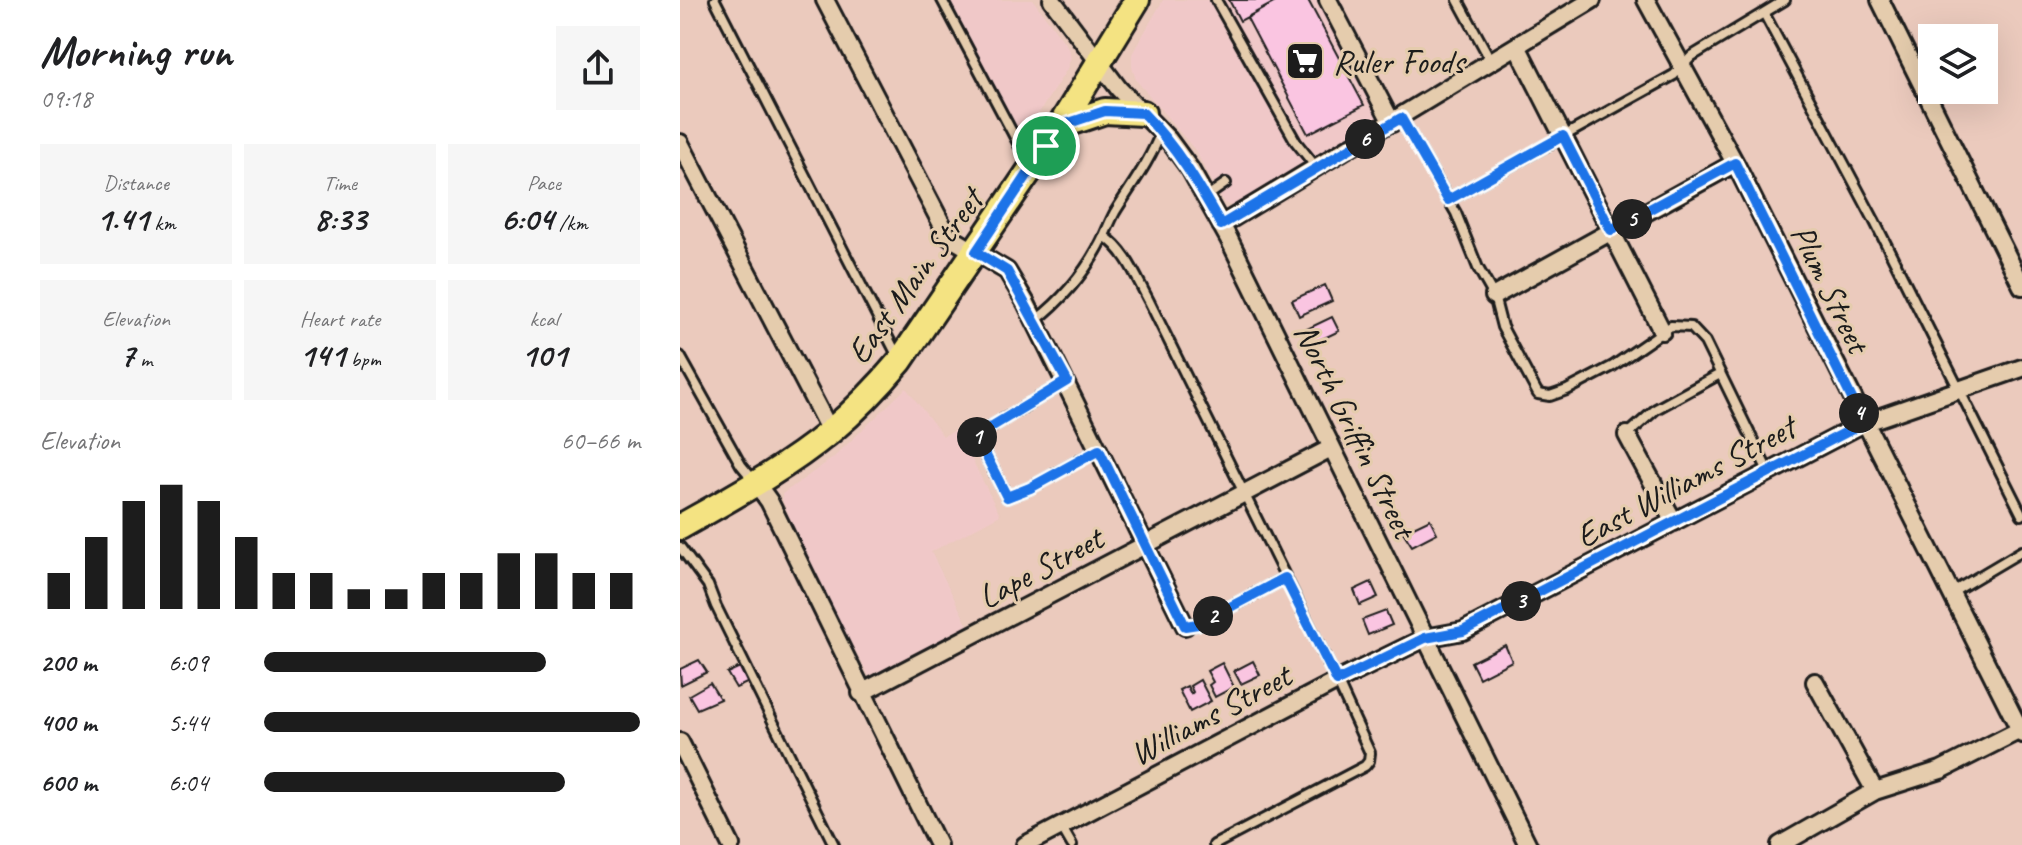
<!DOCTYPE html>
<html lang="en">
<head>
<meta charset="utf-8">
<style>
	:root { --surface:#fff; --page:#f6f6f6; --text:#202124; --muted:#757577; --accent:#1c1c1c }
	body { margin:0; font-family:Caveat,sans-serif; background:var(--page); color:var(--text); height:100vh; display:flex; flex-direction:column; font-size:30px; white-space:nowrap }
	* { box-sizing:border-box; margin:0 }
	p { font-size:26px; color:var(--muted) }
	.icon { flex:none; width:44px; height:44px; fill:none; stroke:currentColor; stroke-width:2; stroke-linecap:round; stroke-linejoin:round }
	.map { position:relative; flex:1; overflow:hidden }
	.side { display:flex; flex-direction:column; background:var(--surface); width:680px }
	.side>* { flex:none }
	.controls { position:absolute; left:1238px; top:24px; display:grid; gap:16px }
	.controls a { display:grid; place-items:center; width:80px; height:80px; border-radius:0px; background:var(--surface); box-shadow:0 8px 32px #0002; font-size:40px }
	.pin { position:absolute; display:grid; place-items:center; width:68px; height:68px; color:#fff; margin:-34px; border:4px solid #fff; border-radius:50%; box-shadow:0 2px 8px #0007 }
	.km { position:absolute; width:40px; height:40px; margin:-20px; border-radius:50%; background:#222; color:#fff; font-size:22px; line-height:40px; text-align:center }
	.round { display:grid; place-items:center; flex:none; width:84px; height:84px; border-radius:0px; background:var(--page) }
	.overview { display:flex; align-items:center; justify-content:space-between; height:136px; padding:0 40px }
	h1 { font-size:44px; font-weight:600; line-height:60px }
	.metrics { display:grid; grid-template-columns:repeat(3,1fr); gap:12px; height:136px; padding:8px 40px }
	.metrics div { display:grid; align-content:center; border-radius:0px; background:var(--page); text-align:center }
	.metrics b { font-size:34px; font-weight:600 }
	.metrics small { font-size:22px; font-weight:400 }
	.metrics p { font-size:22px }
	.chart { height:224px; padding:16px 40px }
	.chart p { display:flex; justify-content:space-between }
	.chart svg { width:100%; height:144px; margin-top:8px; stroke:var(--accent); stroke-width:6 }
	ul { padding:0 40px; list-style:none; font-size:26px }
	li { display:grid; grid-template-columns:128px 96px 1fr; align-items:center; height:60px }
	li i { height:20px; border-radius:10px; background:var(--accent) }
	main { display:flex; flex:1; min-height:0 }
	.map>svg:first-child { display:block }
	.built { fill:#f0c8c8 }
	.building { fill:#fac5e1; stroke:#1c1c1c; stroke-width:2 }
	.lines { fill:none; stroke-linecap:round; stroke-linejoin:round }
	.lane-casing { stroke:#1c1c1c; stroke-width:14 }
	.street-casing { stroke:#1c1c1c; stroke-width:22 }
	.primary-casing { stroke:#1c1c1c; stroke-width:30 }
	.lane { stroke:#e5ccad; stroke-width:8 }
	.street { stroke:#e5ccad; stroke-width:16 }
	.primary { stroke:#f4e382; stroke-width:24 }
	.route-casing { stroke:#fff; stroke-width:16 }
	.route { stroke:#1a73e8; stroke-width:10 }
	.labels { text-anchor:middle; stroke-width:6; stroke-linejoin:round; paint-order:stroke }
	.poi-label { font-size:34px; fill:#1c1c1c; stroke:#e5ccad; text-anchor:start }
	.street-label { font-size:34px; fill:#1c1c1c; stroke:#e5ccad }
</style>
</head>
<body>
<main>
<section class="side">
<div class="overview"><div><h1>Morning run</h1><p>09:18</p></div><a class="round"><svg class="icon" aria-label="share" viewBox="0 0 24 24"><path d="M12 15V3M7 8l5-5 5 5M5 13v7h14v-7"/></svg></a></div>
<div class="metrics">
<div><p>Distance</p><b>1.41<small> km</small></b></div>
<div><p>Time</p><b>8:33</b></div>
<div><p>Pace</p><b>6:04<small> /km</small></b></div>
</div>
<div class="metrics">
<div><p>Elevation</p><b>7<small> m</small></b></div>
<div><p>Heart rate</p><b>141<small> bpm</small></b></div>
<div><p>kcal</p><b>101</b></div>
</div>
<div class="chart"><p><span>Elevation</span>60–66 m</p>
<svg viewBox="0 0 160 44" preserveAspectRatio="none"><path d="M5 44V33M15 44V22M25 44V11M35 44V6M45 44V11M55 44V22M65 44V33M75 44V33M85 44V38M95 44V38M105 44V33M115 44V33M125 44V27M135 44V27M145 44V33M155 44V33"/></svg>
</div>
<ul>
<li><b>200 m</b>6:09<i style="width:75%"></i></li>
<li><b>400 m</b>5:44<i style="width:100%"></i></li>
<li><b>600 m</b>6:04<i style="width:80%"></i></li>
</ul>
</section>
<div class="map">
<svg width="1342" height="845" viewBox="0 0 1342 845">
	<rect width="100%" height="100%" fill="#ebcabd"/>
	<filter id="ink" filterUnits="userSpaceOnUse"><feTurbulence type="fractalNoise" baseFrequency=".0125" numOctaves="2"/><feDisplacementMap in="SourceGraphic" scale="16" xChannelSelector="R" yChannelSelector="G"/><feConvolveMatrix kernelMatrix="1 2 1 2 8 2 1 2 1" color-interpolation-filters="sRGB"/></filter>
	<g filter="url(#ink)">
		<path class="built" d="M278,0H353L387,46L391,57L387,69L339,144L265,6Z
			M483,0H636L699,117L552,206L544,203L515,150L456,80L452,67V54Z
			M226,388L263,436L277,430L320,515L251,552L288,626L189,676L136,579L103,502L102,494L153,458Z"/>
		<path class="building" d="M549,0H599L560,21Z
			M599,0H628L684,105L628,134L567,18Z
			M645,285L652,301L619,316L612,300Z
			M652,317L659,331L632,344L625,330Z
			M750,519L757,533L732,546L723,532Z
			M691,582L698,597L680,605L674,590Z
			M706,611L712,625L688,635L682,620Z
			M825,645L832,661L799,678L791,662Z
			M19,660L27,672L1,685L0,669Z
			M573,661L580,675L561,684L554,671Z
			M542,663L554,687L535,697L529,685L533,682L527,671Z
			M60,667L69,682L56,688L47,673Z
			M520,680L531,701L510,712L499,690L507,686L511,694L513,692L510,686Z
			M30,683L40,699L17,709L9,695Z"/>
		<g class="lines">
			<g class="lane-casing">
				<path id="lane" d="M35,0L218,357
					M262,0L349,164
					M536,0L616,142L636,167
					M778,0L811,61
					M1084,13L1194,220L1342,515
					M721,118L776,213L798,268L814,296L822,327L858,394L870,396L887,390L933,366L991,326L1011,327L1025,342L1088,471
					M526,197L546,183
					M768,200L994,75L1012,56L1105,0
					M424,236C446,250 457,279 469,301L657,681L690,753L689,761L685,766L534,845
					M355,321C381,301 403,275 419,246C425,235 429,223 435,212C451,186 470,161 481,132
					M0,356L61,465L75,482
					M387,381L296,436L327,497L350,488L418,450
					M947,435L976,409L1040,374
					M0,547L28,585L36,606L154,845
					M1271,593L1342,551
					M505,626L518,624L605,578
					M381,826L392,845"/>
			</g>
			<g class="street-casing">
				<path id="street" d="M145,0L268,236L327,271L346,303L505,626
					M372,0L439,89L488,139L510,169L549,239L848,845
					M648,0L712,123
					M966,0L1055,163L1342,734
					M1200,0L1342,286
					M837,46L982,331
					M0,143L150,431
					M541,225L912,0
					M814,296L1055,163
					M947,435L994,522
					M76,483L89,501L258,845
					M1135,682L1195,791
					M181,693L651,448
					M0,742L51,845
					M345,845L657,681L745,638L783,631L1184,423L1342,368
					M1100,845L1195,791L1261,770L1342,729"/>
			</g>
			<g class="primary-casing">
				<path id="primary" d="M380,126L425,111L463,113
					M0,527C51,498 105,469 151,431C176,410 199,386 220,361L380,126L457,0"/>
			</g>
			<use href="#lane" class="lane"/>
			<use href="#street" class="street"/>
			<use href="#primary" class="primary"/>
		</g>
	</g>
	<g class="lines" filter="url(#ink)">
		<g class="route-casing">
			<path id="route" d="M425,111L463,113C497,148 517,182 541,225L721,118L768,200L883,136L931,230L1055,163L1184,423L783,631L745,638L657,681L605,578L518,624L505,626L419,450L350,488L327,497L296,436L387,381L327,271L296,252L380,126Z"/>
		</g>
		<use href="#route" class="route"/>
	</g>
	<defs>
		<g id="supermarket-square" transform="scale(2)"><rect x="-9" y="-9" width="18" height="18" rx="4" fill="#1c1c1c" stroke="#e5ccad"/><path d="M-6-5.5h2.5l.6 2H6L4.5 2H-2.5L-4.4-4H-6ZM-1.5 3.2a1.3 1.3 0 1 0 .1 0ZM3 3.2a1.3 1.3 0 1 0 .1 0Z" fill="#fff"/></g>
	</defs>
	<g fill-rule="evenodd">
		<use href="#supermarket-square" x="625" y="61"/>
	</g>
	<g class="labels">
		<g class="poi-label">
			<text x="653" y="73">Ruler Foods</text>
		</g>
		<g class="street-label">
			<text transform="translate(234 276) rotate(-54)" y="12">East Main Street</text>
			<text transform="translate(1151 288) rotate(64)" y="12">Plum Street</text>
			<text transform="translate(676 430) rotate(64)" y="12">North Griffin Street</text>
			<text transform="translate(1005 481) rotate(-28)" y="12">East Williams Street</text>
			<text transform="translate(360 567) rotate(-28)" y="12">Lape Street</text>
			<text transform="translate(530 714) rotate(-28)" y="12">Williams Street</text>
		</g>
	</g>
</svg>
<div class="controls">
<a><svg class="icon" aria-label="layers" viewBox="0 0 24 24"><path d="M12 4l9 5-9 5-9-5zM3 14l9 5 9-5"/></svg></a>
</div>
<div class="pin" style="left:366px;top:146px;background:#1e9e55"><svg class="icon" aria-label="arrive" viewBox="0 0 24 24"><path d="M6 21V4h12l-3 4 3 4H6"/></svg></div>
<b class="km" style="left:297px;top:437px">1</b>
<b class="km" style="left:533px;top:616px">2</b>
<b class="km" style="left:841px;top:601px">3</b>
<b class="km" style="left:1179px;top:413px">4</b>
<b class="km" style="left:952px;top:219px">5</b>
<b class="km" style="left:685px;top:139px">6</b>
</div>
</main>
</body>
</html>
